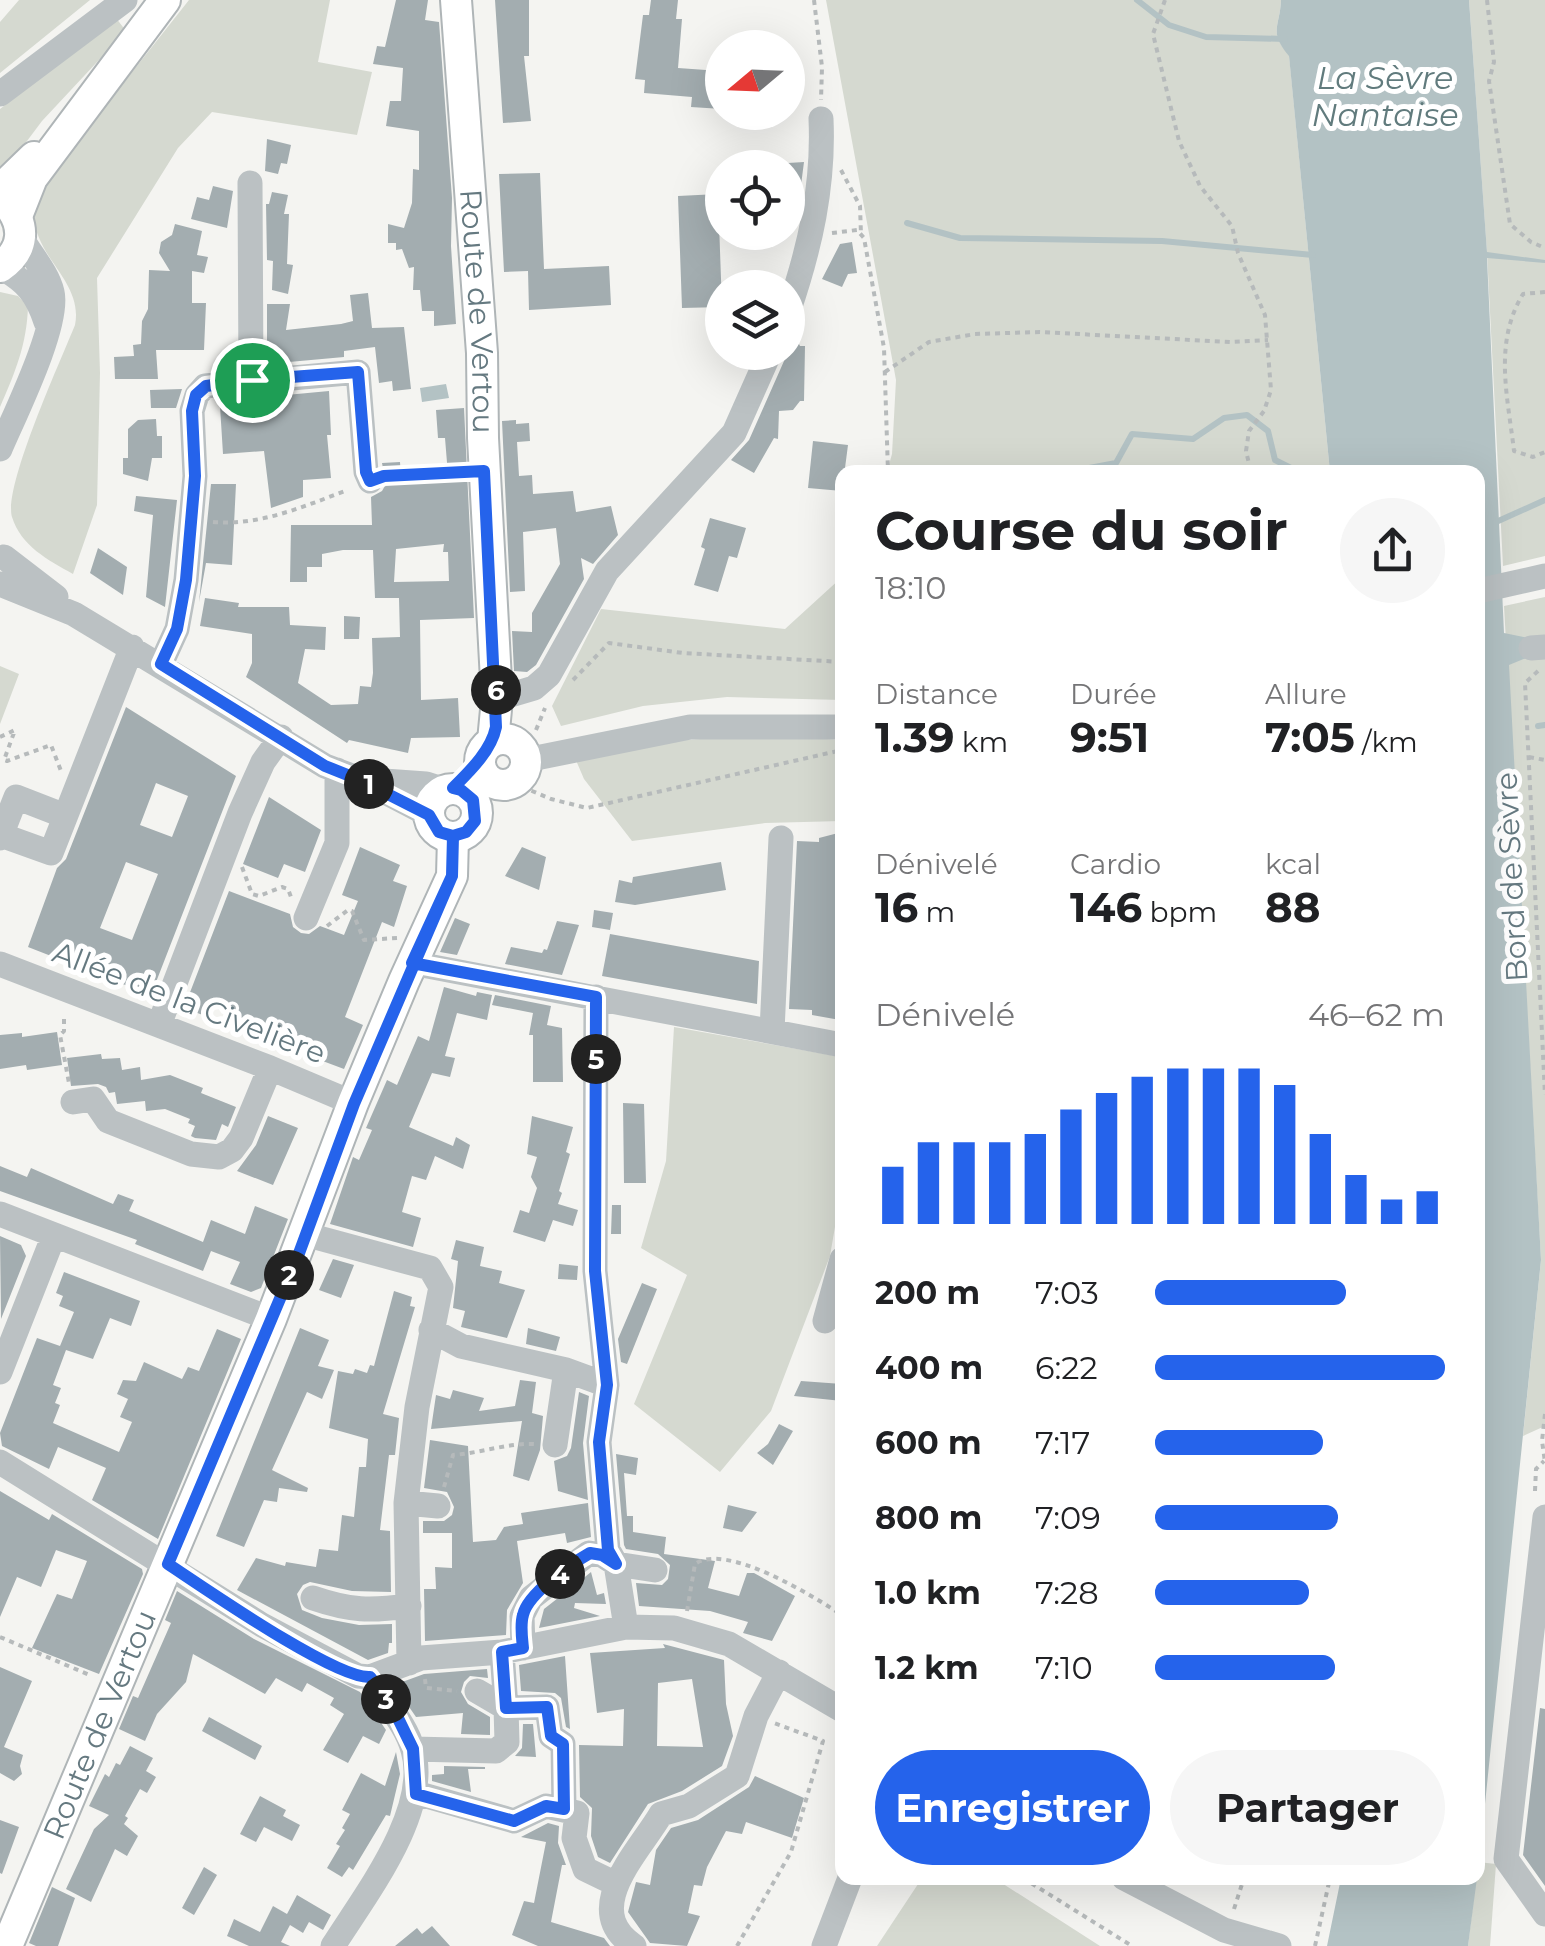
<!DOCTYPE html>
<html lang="fr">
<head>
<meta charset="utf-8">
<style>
	:root { --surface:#fff; --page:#f6f6f6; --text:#202124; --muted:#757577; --accent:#2563eb }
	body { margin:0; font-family:Montserrat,sans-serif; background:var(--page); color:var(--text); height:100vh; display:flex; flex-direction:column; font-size:38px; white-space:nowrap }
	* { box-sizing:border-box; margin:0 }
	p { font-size:32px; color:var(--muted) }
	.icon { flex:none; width:55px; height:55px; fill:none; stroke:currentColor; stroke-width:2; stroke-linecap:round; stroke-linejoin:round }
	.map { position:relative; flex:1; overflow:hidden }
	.details { position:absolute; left:835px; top:465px; width:650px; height:1420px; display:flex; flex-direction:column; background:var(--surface); border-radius:20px; box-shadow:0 10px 40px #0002 }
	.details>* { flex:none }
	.needle { width:65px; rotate:251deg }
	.buttons { position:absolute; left:705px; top:30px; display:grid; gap:20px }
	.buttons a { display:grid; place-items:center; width:100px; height:100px; border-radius:50%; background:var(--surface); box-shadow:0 10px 40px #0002; font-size:50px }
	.pin { position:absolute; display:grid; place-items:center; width:85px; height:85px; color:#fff; margin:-42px; border:5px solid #fff; border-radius:50%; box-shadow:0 2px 10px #0007 }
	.km { position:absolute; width:50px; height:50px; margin:-25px; border-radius:50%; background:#222; color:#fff; font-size:28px; line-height:50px; text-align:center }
	.round { display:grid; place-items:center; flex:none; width:105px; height:105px; border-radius:52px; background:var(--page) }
	.headline { display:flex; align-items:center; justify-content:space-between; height:170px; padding:0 40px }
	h1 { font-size:55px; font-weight:700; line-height:75px }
	.metrics { display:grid; grid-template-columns:repeat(3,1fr); gap:15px; height:170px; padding:10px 40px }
	.metrics div { display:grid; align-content:center }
	.metrics b { font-size:42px; font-weight:700 }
	.metrics small { font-size:28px; font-weight:400 }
	.metrics p { font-size:28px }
	.chart { height:280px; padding:20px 40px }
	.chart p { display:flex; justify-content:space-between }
	.chart svg { width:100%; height:180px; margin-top:10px; stroke:var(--accent); stroke-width:6 }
	.button { display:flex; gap:20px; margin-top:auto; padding:20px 40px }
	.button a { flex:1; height:115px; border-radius:60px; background:var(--accent); color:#fff; font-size:40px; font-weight:700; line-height:115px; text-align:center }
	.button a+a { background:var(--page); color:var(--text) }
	ul { padding:0 40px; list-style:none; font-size:32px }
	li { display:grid; grid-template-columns:160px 120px 1fr; align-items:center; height:75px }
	li i { height:25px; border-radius:12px; background:var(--accent) }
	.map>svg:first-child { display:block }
	.green { fill:#d5d9d0 }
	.water { fill:#b3c2c4 }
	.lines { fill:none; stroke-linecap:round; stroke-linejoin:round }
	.stream { stroke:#b3c2c4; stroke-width:6 }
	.building { fill:#a3adb0; fill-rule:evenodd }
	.major-casing { stroke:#afb5b7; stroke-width:34 }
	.path { stroke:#b6babb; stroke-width:4; stroke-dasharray:5 5; stroke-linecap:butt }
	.minor { stroke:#bbc1c3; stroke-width:25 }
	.major { stroke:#fff; stroke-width:30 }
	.route-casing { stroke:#fff; stroke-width:20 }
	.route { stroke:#2563eb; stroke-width:12 }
	.labels { text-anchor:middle; stroke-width:10; stroke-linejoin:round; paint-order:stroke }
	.street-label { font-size:30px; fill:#657980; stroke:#fff }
	.water-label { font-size:32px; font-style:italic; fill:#617b7d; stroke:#fff }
</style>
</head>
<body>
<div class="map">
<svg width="1545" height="1946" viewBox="0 0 1545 1946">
	<rect width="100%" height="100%" fill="#f4f4f1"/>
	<path class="green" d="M19,0H90L0,73V22Z
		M189,0H330L318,62L372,72L357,135L212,112L178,148L97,278L100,373L97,505L73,574C48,560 21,546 12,517C3,487 61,360 75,325C84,280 30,255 35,211C36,201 42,190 46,181Z
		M826,0H1281C1280,27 1268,31 1289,55L1330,472H887L892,454L896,380Z
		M1469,0H1545V556L1503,566L1487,253Z
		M116,18L126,31L42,121L0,177V109Z
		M0,292L18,296L28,306C27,344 15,373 0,407Z
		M842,577V700L727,697L643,706L561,726L552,706L601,609L785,629Z
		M1545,597V1426L1523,1436L1541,1260L1504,606Z
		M0,666L19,674L0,724Z
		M766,735L842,740V821L765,823L632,841L584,779L575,758L685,740Z
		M674,1027L842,1057V1186L830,1256L771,1411L720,1472L634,1404L687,1275L641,1248L666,1161Z
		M1478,1862L1496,1864L1490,1946H1468Z
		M922,1878H994L1100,1946H877Z"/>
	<path class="water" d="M1281,0H1469L1487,252L1545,260V263L1487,258L1504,633L1529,638L1531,656L1509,665L1541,1260L1478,1872V472H1330L1289,56C1268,31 1280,27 1281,0Z
		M446,384L449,398L422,402L420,388Z
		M1341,1878H1477L1468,1946H1327Z"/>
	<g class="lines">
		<path class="stream" d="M1137,0L1169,25L1206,37L1285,39
			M907,223L960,238L1162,241L1313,255
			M1068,472L1116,463L1132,434L1193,439L1224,418L1247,415L1268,431L1275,460L1299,472L1335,469
			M1496,522L1545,500
			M1538,726L1545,725"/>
	</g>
	<path class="building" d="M396,0H428L425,20L439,22L452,198L451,246L456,324L434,326V311H422L420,290H413L414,267L409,268L402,249L396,250V243H388V224L404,228L412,203L413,169L419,170V131L386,126L390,101H401L403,68L373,64L377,46L385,47Z
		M495,0H529V56H524L531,121L503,123Z
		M651,0H678L676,19H682L678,68L720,71L722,109L691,107L692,97L644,93L645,80L635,79L643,15H649Z
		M267,139L291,145L287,164L281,163L278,174L265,171Z
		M804,162L797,216H788V163Z
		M540,173L544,269L609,266L611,305L529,310L528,271L504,272L499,174Z
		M213,186L233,191L227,228L191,219L197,197L209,200Z
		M272,192L288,195L284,214H289L287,264L293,265L288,294L272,290L273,261L267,260L266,204H269Z
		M718,194L722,307L682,308L678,196Z
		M175,224L202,231L197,255L208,257L204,273L192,271V303H206L204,350H156L158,379H115L114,357L134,356L133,345L141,344L142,321L148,309L149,270L170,271L159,253L161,242L172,235Z
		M852,242L857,273L848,274L842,287L822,279L840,244Z
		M368,293L372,328L404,327L411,389L393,391L392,381L379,383L375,347L344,351V357L267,364V304H290L286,330L341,324L353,321L350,295Z
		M788,328H791L800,346H805L804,401H800L793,410L779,411L778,439L774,438L754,473L731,460L749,440L788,352Z
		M182,389L176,408H151L150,390Z
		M329,391L331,435H327L331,478L303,480V497L271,508L264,451L223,454L220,406L242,404V399Z
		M464,408L474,618L420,620L421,700L458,698L460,737L411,738L408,753L349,740L347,743L246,677L252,663V634L200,626L205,598L239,603L238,607H289L290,625L326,627L325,650L305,649L298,683L331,705L358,704L360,686L371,687L373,673L372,638L400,637L399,598H375L373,550H343L322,554V567H307V582H290L291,525H372L371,497L382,491L386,484L382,463L400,462L401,477L448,475L445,438H438L436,410ZM444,544L443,552H448L449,581L394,582L396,549Z
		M156,419L157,436H162V458H152L148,481L123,474V458H128V429L138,420Z
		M516,420V424L529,423L530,441L517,442L519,476L532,475L533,494L573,491L576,512L611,506L618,535L593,564L581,558L584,579L536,665L527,672L514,671L512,631L532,632V613L560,564L556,528L523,532L525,591L510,592L502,421Z
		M813,441L848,445L842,491L808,488Z
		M211,484H236L232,565L206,563L199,602Z
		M136,496L177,500L165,607L146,597L153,515L134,511Z
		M710,518L746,528L737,558L729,556L718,592L694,585L705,549L701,547Z
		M98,548L127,567L123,595L90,573Z
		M344,616L360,617L359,639H344Z
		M126,707L236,776L151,995L28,947L57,868L66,859ZM156,783L188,796L172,837L140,825ZM126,862L158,874L132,940L100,928Z
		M269,797L321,830L305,872L284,864L278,878L243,864Z
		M842,832V967L840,1020L812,1015V1010L789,1009L797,841L819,842V838Z
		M360,847L400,865L393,881L407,886L394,927L382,922L345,1017L363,1025L344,1069L264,1039L268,1028L212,1007L208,1017L184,1008L229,891L290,914L293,927L301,933L309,934L320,926L344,935L358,901L342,895Z
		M522,847L546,857L539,890L505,876Z
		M721,862L726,890L635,905L615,902L619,880L632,883L633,877Z
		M594,910L613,913L610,930L592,927Z
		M455,918L470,924L457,955L440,952Z
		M557,921L579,925L562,975L505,964L511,947L542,953L544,949L547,950Z
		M610,934L759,961L757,1004L602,976Z
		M444,987L476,996L477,992L492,995L487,1020L457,1013L445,1056L455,1058L450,1077L432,1073L409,1127L453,1146L456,1137L470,1145L463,1169L435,1156L426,1180L412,1176L402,1212L421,1218L413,1247L330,1224L353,1157L359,1160L372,1130L366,1128L387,1080L397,1085L418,1036L429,1041Z
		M495,995L551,1006L547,1025L562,1028L563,1082H533V1035H529L533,1013L492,1005Z
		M57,1032L62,1065L27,1070L26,1065L0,1069V1035L22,1033V1037Z
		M101,1054L102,1059L120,1058L122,1070L140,1067L141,1080L170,1075L203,1088L201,1093L236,1107L228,1127L222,1124L216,1140L195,1138L191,1136L195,1126L188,1123L190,1119L165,1109L146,1111L145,1101L117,1104L115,1092L109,1093L106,1087L98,1084L71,1086L67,1058Z
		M623,1103L644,1104L646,1183H624Z
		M268,1116L298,1128L273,1185L237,1171L256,1145Z
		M532,1116L573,1127L566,1152L570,1154L559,1191L562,1193L558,1204L578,1210L573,1226L553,1220L545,1242L513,1232L520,1210L529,1213L537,1188L531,1177L537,1157L527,1154Z
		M0,1166L27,1177L31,1168L113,1204L118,1194L134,1200L129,1211L203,1242L211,1220L245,1234L255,1206L288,1219L261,1288L251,1292L230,1284L240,1262L211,1251L203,1271L135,1244L137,1240L0,1191Z
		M612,1205H621V1234H611Z
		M0,1236L21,1245L26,1256L1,1319Z
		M456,1240L484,1247L480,1266L502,1271L499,1283L525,1290L507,1338L461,1327L465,1311L453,1308L458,1261L451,1259Z
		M333,1259L354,1265L341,1298L319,1290Z
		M559,1264L578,1266L577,1280L558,1279Z
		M64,1272L140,1301L131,1326L110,1318L93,1359L66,1350L53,1385L61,1388L55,1403L60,1405L53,1423L119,1452L132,1422L120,1417L128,1399L117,1394L123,1380L136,1381L144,1362L182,1379L188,1367L199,1371L217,1329L241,1339L158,1539L92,1500L106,1468L58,1447L49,1469L2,1446L0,1433L37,1338L60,1346L74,1312L59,1306L63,1296L56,1293Z
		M642,1283L657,1289L627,1364L621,1362L618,1339Z
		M394,1291L412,1297L410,1306L415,1307L383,1414L399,1418L395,1455H389L380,1530L390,1531L391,1592L352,1591L310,1582L303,1585L297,1594L302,1610L322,1618L359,1625L392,1624V1643H389L388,1653L368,1660L237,1590L256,1558L285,1566L286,1562L316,1567L319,1549L338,1551L342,1515L354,1517L359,1467H366L368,1439L329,1428L338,1371L353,1374L355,1369L367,1373L370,1365L374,1366Z
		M300,1328L329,1340L318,1366L334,1370L322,1399L307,1392L272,1470L308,1488L307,1492L279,1488L277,1502L264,1500L244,1547L216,1536Z
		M528,1328L560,1337L556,1351L526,1344Z
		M520,1380L536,1382L532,1413L543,1416L540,1450L529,1481L513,1476L522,1421L431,1429L436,1395L450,1399L453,1390L484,1398L479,1411L515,1406Z
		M801,1381L842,1384V1401L794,1396Z
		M579,1392L589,1396L583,1443L588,1500L558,1491L554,1461L567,1456L571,1448Z
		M779,1424L793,1431L773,1465L757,1453L768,1444Z
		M430,1440L468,1446L473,1542L496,1540L504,1527L523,1524L521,1513L588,1503L591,1537L567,1543L565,1533L517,1541L523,1583L507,1610L506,1635L425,1641L424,1589H436L435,1567L452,1568V1533H423V1521H444L452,1515L454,1507L447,1492L424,1488Z
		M616,1454L638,1458L636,1475L624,1473L627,1516H633V1532L666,1537L664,1554L715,1561L708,1588L739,1596L747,1573H754L795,1596L772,1641L743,1633L748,1622L710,1611L639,1606L636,1583L662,1585L668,1579L670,1565L658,1554L626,1549L624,1545Z
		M0,1491L49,1520L52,1514L142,1569L143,1574L99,1674L32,1648L57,1594L72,1599L87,1561L56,1550L41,1587L17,1577L0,1617Z
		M728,1505L757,1512L742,1532L723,1528Z
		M591,1572L597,1595L604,1593L606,1604L575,1603L574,1608L600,1616L539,1628L544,1609L567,1591L576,1589L575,1585Z
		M177,1591L254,1639L360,1692L386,1730L379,1744L363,1736L348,1763L323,1750L344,1714L330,1705L334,1698L307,1683L302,1692L276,1678L265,1694L193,1654L186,1682L157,1714L145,1741L119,1729L133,1696L138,1698L171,1623L165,1620Z
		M663,1644L724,1660L726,1704L733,1736L722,1766L682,1791L648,1804L610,1863L598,1857L591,1836L592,1808L580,1797L579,1745L623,1746L624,1709L597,1713L590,1653L665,1648ZM692,1679L703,1747L657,1746L658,1683Z
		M565,1656L570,1729L566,1727L561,1698L555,1693L521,1691L519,1665Z
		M0,1667L32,1681L4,1747L23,1755L20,1766L22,1774L14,1781L0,1773Z
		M487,1669L488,1678L470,1676L464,1682L461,1692L468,1704L490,1717V1735L461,1734L463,1713L416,1717L394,1685L424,1674Z
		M1540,1708L1545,1709V1886L1523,1855Z
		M209,1717L262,1746L255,1760L202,1731Z
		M523,1724H533L536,1757L515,1756L522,1748Z
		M130,1746L153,1758L146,1771L156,1777L147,1793L140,1789L125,1816L128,1818L124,1824L138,1836L127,1856L115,1849L91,1902L66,1889L94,1829L109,1815L89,1806L105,1774L109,1777L116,1763L120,1765Z
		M396,1752L400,1774L390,1816L386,1815L353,1870L349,1867L342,1877L327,1868L340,1846L336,1844L345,1830L342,1828L350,1814L342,1810L361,1773L385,1786Z
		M444,1766L485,1767V1769H468L471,1792L432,1781V1775L444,1774Z
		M755,1776L804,1798L792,1838L746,1822L742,1834L726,1831L707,1867L702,1886L694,1885L688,1913L700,1916L687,1946L650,1943L628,1912L636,1882L650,1885L656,1850L671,1828L698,1820L749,1787Z
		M260,1796L286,1810L283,1816L300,1825L292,1841L264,1827L256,1842L240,1834Z
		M0,1820L19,1827L2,1874L0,1873Z
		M548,1823L559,1826L558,1843L566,1865H562L551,1922L604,1938L610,1946H538L512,1935L524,1901L534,1903L546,1842L521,1837Z
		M204,1867L217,1875L194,1915L182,1908Z
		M52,1887L75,1898L58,1946H36L29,1943Z
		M297,1895L331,1915L323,1930L309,1922L303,1933L290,1925L281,1942L290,1946H249L227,1936L234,1919L260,1932L273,1906L287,1914Z
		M432,1926L450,1946H395L417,1928L422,1934Z"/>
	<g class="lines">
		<g class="major-casing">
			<g id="major">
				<path id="s1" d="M456,0L482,353L483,438L497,699L493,741"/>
				<path d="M0,190L34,157"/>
				<path d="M17,216L32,178L165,0"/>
				<path d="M0,267C25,250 26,225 7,203"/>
				<circle cx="503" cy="762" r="23"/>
				<circle cx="453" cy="813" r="24"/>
				<path id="s2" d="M7,1946L271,1319L353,1103L404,981L452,876L453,837"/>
			</g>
		</g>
		<path class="path" d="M814,0L822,67L821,100
			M1165,0L1153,34L1179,141L1200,186L1232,226L1238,253L1265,315L1271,390L1264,411L1249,431L1246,451L1251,472
			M1487,0L1494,62L1489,81L1510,224L1531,242L1545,248
			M841,170L860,206L861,235
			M832,233L857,230L864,238L884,348L888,472
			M1545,292L1523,294C1493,343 1508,398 1514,451L1533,457L1545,452
			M885,372L929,342L975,334L1040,332L1230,342L1268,340
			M389,475L460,472
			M213,522C261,526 304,506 348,490
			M1538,671L1525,683L1545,1095
			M573,680L609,643L683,653L842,662
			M536,730L545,708
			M0,737L15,730L4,760L7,761L51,745L61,771
			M1529,757L1545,760
			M513,783L551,799L587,808L842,750
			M242,867L252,894L259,896L282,887L288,889L291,897
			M327,926L348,910L352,911L364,940L397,938
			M64,1019V1031L60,1035L69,1083
			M1545,1414L1542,1441L1545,1462
			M444,1487L453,1455C481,1453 507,1443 534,1444
			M1535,1491L1536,1469L1544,1461
			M687,1611L695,1564C726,1542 813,1596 842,1615
			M0,1637L92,1676
			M425,1679L426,1688L457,1691
			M1023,1878L1132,1946
			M1234,1909L1244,1878
			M737,1946L791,1852L823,1741L774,1723
			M1315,1946L1330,1878"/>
		<path class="minor" d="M0,94L125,0
			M250,183L251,380
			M0,267C26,281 37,294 46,322
			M788,312C810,248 824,186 821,119
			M0,449C14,416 60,324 52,292C47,272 31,255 21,237
			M4,557L56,597
			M0,584L74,614L325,766L360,779L429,815
			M1478,591L1545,576
			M1531,648L1545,647
			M161,664L177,629L186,580L195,476L192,411L197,395L205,386L358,372L366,472L370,481
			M497,699L534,688L549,675L607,571L734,433L770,352
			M526,760L690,727H842
			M370,780L426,784L445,790
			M1,835L51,853L132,647
			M0,838L16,797L65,816
			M306,918L337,843V770
			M412,963L842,1045
			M0,964L270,1068L353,1103
			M596,997L595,1271L607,1385L599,1442L608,1550L616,1564L626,1627
			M159,1025L240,813L263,762L281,737
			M772,1031L781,838
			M73,1102L93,1099L108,1121L191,1154L219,1157L232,1150L241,1138L270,1068
			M0,1214L271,1319
			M304,1234L430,1268L441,1287L417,1407L406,1503L409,1663
			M825,1321L842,1259
			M431,1330L461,1346L566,1370L607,1385
			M0,1372L54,1235
			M555,1445L566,1370
			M0,1462L262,1625L358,1676L370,1677L421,1658L502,1652L626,1627L674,1628L729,1644L842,1710
			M406,1503L438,1506
			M1545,1517L1506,1859L1545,1914
			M313,1598C351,1611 370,1611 409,1606
			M523,1648L522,1616L531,1598L589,1553L602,1555L616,1564L655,1570
			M502,1652L506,1708L547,1707L551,1736L563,1744L564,1809
			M413,1749L496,1751L507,1742L506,1708L477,1691
			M416,1793L514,1821L546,1806L577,1813L574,1838L585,1869L614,1883
			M1124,1878L1224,1930L1279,1946
			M333,1946C365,1895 431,1811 413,1750C405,1721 383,1702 370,1677
			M634,1946C579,1909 639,1852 661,1814L689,1806L737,1776L756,1716L779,1672
			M824,1946L850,1878"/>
		<use href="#major" class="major"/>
	</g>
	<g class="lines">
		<g class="route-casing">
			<path id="route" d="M252,380L206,386L196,395L192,411L195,476L186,580L177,629L161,664L325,766L360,780L429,815L439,832L453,836L452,876L354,1104L298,1256L168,1564C203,1587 335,1679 370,1677L392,1706L413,1749L416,1794L514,1821L546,1806L564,1809L563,1744L551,1736L547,1707L506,1708L502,1652L523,1648C522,1638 520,1625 523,1615C528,1593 571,1564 590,1553L602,1555L616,1564L608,1550L599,1442L607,1385L595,1271L596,997L412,963L452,876L453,836L466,832L475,821L473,800L461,790L453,788C470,771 491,751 496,727L484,471L384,476L370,481L366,472L358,372L252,380"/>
		</g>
		<use href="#route" class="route"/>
	</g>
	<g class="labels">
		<g class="street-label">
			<text dy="10" stroke="none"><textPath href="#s1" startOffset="312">Route de Vertou</textPath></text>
			<text transform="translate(1512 877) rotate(-93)" y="10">Bord de Sèvre</text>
			<text transform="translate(189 1003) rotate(21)" y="10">Allée de la Civelière</text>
			<text dy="10" stroke="none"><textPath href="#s2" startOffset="240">Route de Vertou</textPath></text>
		</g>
		<g class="water-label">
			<text x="1385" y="89">La Sèvre<tspan x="1385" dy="37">Nantaise</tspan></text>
		</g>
	</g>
</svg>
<div class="buttons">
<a><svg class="needle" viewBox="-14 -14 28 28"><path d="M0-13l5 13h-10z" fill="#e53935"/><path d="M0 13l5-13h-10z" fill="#757577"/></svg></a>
<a><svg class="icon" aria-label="locate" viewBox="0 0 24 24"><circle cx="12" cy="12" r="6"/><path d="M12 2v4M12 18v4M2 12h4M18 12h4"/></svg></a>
<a><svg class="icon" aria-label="layers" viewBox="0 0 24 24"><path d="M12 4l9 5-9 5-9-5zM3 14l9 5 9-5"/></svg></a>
</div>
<div class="pin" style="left:252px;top:380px;background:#1e9e55"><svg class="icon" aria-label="arrive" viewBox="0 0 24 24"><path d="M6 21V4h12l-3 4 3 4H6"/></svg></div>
<b class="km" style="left:369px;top:784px">1</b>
<b class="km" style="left:289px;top:1275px">2</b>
<b class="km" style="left:386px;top:1699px">3</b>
<b class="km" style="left:560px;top:1574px">4</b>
<b class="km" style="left:596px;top:1059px">5</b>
<b class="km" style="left:496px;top:690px">6</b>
<section class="details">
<div class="headline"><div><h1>Course du soir</h1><p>18:10</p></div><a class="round"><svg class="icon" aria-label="share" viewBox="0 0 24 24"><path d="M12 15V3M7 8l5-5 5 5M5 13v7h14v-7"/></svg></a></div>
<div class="metrics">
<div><p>Distance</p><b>1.39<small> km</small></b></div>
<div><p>Durée</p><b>9:51</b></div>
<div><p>Allure</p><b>7:05<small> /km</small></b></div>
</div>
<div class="metrics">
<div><p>Dénivelé</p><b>16<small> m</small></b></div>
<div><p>Cardio</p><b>146<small> bpm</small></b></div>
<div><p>kcal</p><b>88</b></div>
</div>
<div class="chart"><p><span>Dénivelé</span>46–62 m</p>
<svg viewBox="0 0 160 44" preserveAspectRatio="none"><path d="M5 44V30M15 44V24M25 44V24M35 44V24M45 44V22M55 44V16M65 44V12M75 44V8M85 44V6M95 44V6M105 44V6M115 44V10M125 44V22M135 44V32M145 44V38M155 44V36"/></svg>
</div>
<ul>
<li><b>200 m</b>7:03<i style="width:66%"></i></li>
<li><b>400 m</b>6:22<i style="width:100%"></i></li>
<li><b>600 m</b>7:17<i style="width:58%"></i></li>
<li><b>800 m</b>7:09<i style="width:63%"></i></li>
<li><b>1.0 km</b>7:28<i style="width:53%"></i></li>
<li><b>1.2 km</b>7:10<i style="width:62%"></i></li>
</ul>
<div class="button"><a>Enregistrer</a><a>Partager</a></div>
</section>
</div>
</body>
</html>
